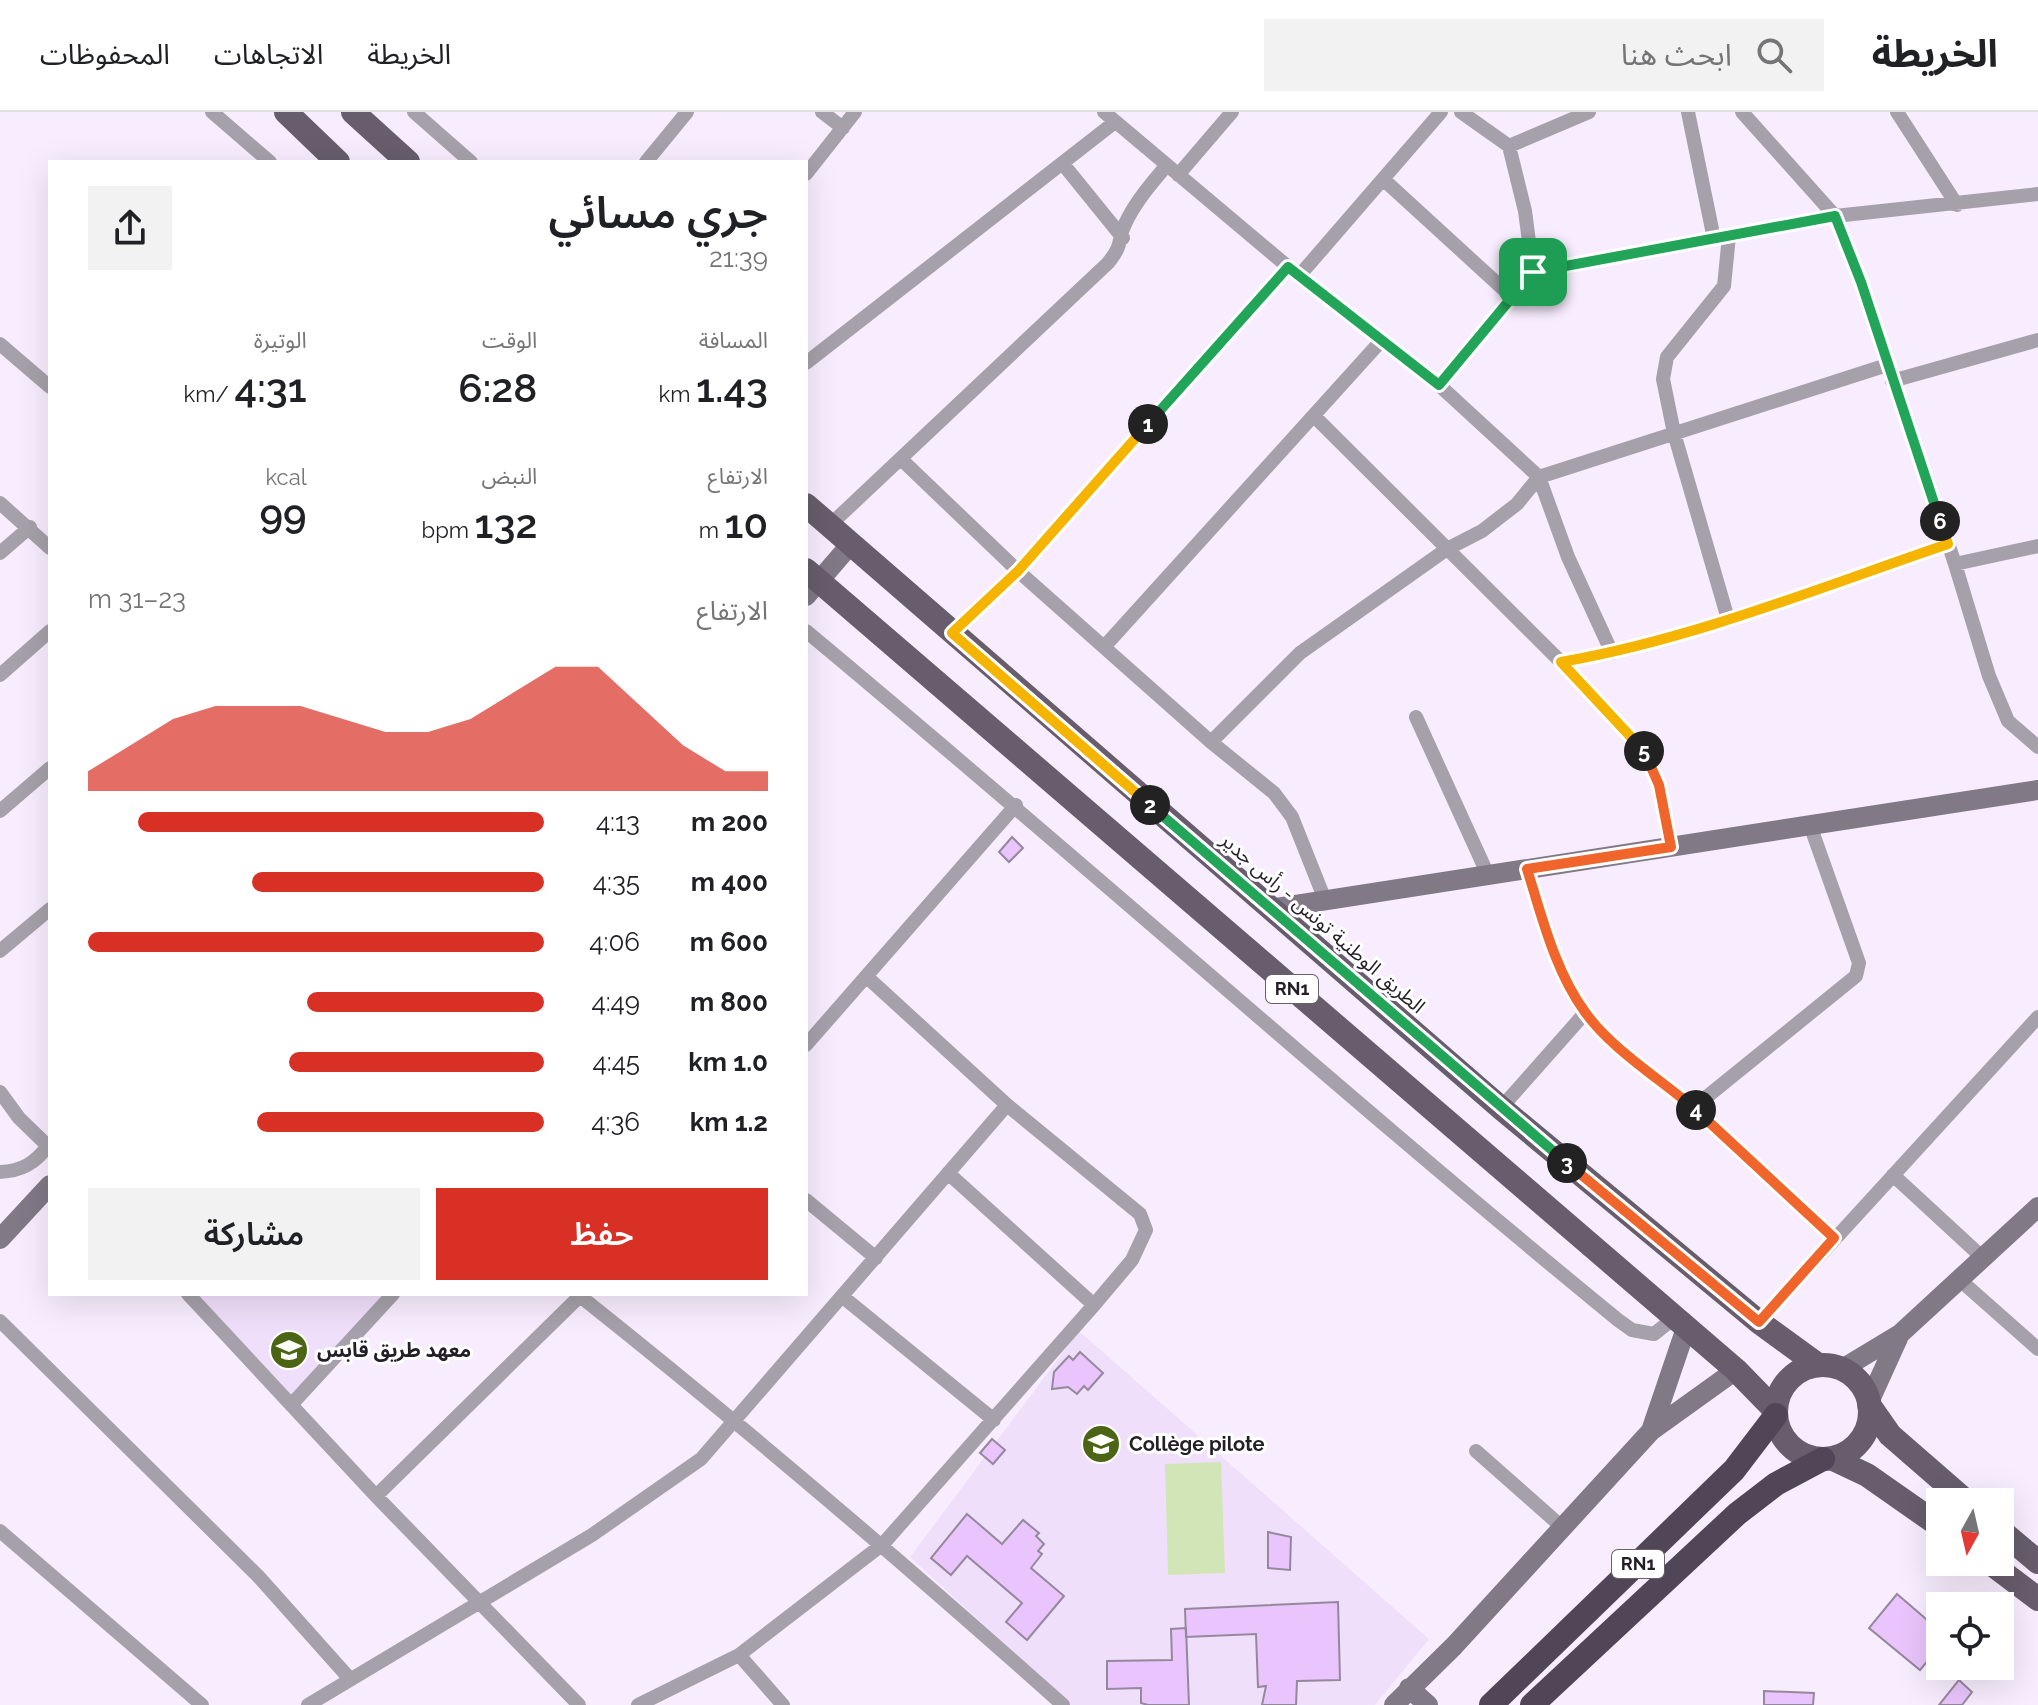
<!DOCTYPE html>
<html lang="ar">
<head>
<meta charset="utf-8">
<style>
	:root { --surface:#fff; --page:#f2f2f2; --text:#202124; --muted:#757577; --line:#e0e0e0; --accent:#d93025 }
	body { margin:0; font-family:Raleway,"Noto Sans Arabic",sans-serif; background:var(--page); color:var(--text); direction:rtl; height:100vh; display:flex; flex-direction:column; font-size:30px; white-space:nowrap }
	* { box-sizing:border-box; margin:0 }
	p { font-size:26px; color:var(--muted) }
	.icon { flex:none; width:44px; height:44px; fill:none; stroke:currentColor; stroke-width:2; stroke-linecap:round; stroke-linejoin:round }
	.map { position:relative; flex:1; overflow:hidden; direction:ltr }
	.panel { position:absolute; left:48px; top:48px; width:760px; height:1136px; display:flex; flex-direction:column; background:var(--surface); border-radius:0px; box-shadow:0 8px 32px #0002; direction:rtl }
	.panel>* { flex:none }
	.needle { width:52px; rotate:188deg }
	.buttons { position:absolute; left:1926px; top:1376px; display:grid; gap:16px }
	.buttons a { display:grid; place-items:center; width:88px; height:88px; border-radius:0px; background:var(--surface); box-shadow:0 8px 32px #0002; font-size:40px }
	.pin { position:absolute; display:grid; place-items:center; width:68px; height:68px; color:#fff; margin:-34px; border-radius:16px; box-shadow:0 4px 12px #0006 }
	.km { position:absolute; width:40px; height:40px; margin:-20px; border-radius:50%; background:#222; color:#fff; font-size:22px; line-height:40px; text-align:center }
	.round { display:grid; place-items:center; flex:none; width:84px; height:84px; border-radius:0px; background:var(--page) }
	.head { display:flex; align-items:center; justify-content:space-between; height:136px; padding:0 40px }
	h1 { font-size:44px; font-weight:600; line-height:60px }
	.stats { display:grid; grid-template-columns:repeat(3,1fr); gap:12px; height:136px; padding:8px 40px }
	.stats div { display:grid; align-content:center }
	.stats b { font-size:40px; font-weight:600 }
	.stats small { font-size:22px; font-weight:400 }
	.stats p { font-size:22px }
	.chart { height:224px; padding:16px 40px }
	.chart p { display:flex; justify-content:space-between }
	.chart svg { width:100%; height:144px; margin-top:8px; fill:var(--accent); opacity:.7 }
	.button { display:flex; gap:16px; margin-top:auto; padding:16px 40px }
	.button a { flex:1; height:92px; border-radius:0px; background:var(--accent); color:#fff; font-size:32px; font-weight:600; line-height:92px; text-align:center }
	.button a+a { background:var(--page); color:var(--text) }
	ul { padding:0 40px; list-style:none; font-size:26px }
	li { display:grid; grid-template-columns:128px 96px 1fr; align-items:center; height:60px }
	li i { height:20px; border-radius:10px; background:var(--accent) }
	header { display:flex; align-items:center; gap:48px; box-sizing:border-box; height:112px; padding:0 40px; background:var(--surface); border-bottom:2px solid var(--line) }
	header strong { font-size:38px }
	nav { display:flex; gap:44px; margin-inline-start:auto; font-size:28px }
	.search { width:560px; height:72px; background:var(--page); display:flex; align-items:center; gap:20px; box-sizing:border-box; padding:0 28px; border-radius:0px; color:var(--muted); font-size:30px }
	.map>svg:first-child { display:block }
	.built { fill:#f0dffa }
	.green { fill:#d2e5b7 }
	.building { fill:#eac5fd; stroke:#94889b; stroke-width:2 }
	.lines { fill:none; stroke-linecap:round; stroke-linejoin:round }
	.street { stroke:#a5a0a9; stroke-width:14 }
	.secondary { stroke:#817985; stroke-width:20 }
	.primary { stroke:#675d6c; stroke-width:24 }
	.highway { stroke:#514657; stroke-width:24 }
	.split-1-casing { stroke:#fff; stroke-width:16 }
	.split-2-casing { stroke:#fff; stroke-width:16 }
	.split-3-casing { stroke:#fff; stroke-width:16 }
	.split-4-casing { stroke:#fff; stroke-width:16 }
	.split-5-casing { stroke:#fff; stroke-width:16 }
	.split-6-casing { stroke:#fff; stroke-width:16 }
	.split-7-casing { stroke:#fff; stroke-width:16 }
	.split-1 { stroke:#22a559; stroke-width:10 }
	.split-2 { stroke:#f5b400; stroke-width:10 }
	.split-3 { stroke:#22a559; stroke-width:10 }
	.split-4 { stroke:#f0652b; stroke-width:10 }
	.split-5 { stroke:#f0652b; stroke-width:10 }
	.split-6 { stroke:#f5b400; stroke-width:10 }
	.split-7 { stroke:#22a559; stroke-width:10 }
	.labels { text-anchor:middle; stroke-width:6; stroke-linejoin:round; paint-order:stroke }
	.shield { fill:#fff; stroke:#666268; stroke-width:2 }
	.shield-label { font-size:18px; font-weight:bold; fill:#241f27 }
	.street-label { font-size:20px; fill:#241f27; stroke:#fff }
	.poi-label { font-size:20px; font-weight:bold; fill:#241f27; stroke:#fff; text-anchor:start }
</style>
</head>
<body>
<header>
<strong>الخريطة</strong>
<div class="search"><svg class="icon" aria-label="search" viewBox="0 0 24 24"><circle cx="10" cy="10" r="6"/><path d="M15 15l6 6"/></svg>ابحث هنا</div>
<nav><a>الخريطة</a><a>الاتجاهات</a><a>المحفوظات</a></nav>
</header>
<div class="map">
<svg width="2038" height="1593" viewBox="0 0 2038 1593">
	<rect width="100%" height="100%" fill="#f8edfe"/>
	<path class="built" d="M188,1182H385L291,1293Z
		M1079,1219L1429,1527L1375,1593H1071L910,1445Z"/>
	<path class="green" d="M1221,1350L1225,1461L1168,1463L1165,1352Z"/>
	<path class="building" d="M1012,725L1023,736L1009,750L999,740Z
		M1080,1240L1103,1261L1088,1278L1084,1274L1077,1282L1068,1275L1052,1277L1054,1260L1069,1244L1073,1248Z
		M992,1327L1005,1338L993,1352L980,1341Z
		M967,1402L1002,1432L1023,1408L1039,1421L1036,1424L1044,1432L1038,1439L1042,1442L1031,1456L1064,1484L1027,1528L1006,1510L1022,1491L967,1444L951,1463L931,1446Z
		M1268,1420L1291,1425L1290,1458L1268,1456Z
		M1897,1482L1940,1519V1534L1920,1558L1869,1516Z
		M1338,1490L1340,1568L1297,1569L1296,1593H1262L1266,1574L1258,1575L1256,1522L1186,1525L1185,1497Z
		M1186,1516L1189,1593H1148L1141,1591V1576L1107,1577V1549L1172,1548L1171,1517Z
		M1959,1568L1972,1580L1962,1593H1939Z
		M1764,1579L1814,1581L1813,1593H1764Z"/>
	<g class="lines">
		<path class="street" d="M212,0L270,50
			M414,0L471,50
			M822,0L843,16
			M1104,0L1299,164L1439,273L1539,365L1568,445L1612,541
			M1461,0L1509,34
			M1688,0L1714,127
			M1742,0L1835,104L1861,170L1955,452L1989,564L2008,609L2038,635
			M1897,0L1957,93
			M646,50L687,0
			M1063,52L1123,126
			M806,62L855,0
			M1178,63L1232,0
			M1383,67L1512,185
			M1533,160L1835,104L2038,82
			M1299,164L1441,0
			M0,232L50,275
			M806,251L1115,10
			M1892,269L2038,228
			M1439,273L1533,160L1525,99L1509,34L1589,0
			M1314,304L1561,550L1646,640L1659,673L1671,735
			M903,349L1018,459L1211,630L1274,681L1292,705L1325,788
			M0,391L50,436
			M830,413L1108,151C1125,130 1116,130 1125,112C1135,90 1151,72 1166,54
			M0,441L30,415
			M1955,452L2038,434
			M1728,507L1674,321L1663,267L1667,245L1724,174L1729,124
			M806,519C1079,746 1343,983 1618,1208L1632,1218L1654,1222L1674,1206
			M952,521L1018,459L1288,155
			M1104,535L1381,229
			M1561,550C1694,527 1821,475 1948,432
			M0,563L50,519
			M1416,605L1488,763
			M1211,630L1300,541L1447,437L1482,419L1517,392L1539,365L1887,253
			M0,699L50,656
			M1527,757C1542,804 1555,861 1585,901C1613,938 1658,966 1693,996L1856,864L1859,851L1810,713
			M0,839L50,797
			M806,933L1016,693
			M0,980L19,1006L50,1036
			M1501,996L1585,901
			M1693,996L1834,1126
			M0,1060C22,1059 35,1051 48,1034
			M948,1061L1094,1193
			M1893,1063L1983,1146
			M806,1088L876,1146
			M1960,1168L2038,1237
			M188,1182L376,1384L579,1593
			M580,1184C746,1316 905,1452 1063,1593
			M843,1185L994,1308
			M0,1209L258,1464L350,1567
			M1759,1210L2038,905
			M291,1293L393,1182
			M1476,1339L1562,1415
			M376,1384L582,1182
			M0,1419L202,1593
			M739,1543L783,1593
			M308,1593L592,1423L701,1347L1007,993
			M638,1593L739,1543L883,1432L1094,1193L1132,1148L1146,1118L1140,1102L1007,993L867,865"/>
		<path class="secondary" d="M806,484L850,433
			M1269,797L2038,678
			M0,1127L50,1073
			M1842,1257L1900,1222L2038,1095
			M1869,1290L1898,1226
			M1651,1319L1686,1216
			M1409,1576L1428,1593
			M1394,1593L1454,1534L1651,1319L1736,1258"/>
		<path class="primary" d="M286,0L338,50
			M353,0L408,50
			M806,393L1501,996L1759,1210L1818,1253
			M806,458L1736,1258L1776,1299
			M1776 1300a47 47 0 1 1 94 0a47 47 0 1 1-94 0Z
			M1869,1293L1890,1323L1967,1390
			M1831,1346L1867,1363L1940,1414
			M2000,1418L2038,1450
			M1989,1450L2038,1487"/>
		<path class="highway" d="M1491,1593L1734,1358L1776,1303
			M1532,1593L1737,1402L1776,1372L1823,1347"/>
	</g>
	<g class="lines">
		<g class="split-1-casing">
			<path id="split-1" d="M1148,312L1288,155L1439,273L1533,160"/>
		</g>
		<g class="split-2-casing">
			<path id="split-2" d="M1148,312L1018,459L952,521L1150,693"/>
		</g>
		<g class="split-3-casing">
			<path id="split-3" d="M1150,693L1567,1051"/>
		</g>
		<g class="split-4-casing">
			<path id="split-4" d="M1567,1051L1759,1210L1834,1126L1696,998"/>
		</g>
		<g class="split-5-casing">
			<path id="split-5" d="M1644,639L1659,673L1671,735L1527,757C1542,805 1555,859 1585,900C1611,937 1662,968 1696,998"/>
		</g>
		<g class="split-6-casing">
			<path id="split-6" d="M1644,639L1561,550C1694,527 1821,475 1948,432L1940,409"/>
		</g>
		<g class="split-7-casing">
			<path id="split-7" d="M1533,160L1835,104L1861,170L1940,409"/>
		</g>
		<use href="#split-1" class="split-1"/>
		<use href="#split-2" class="split-2"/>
		<use href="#split-3" class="split-3"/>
		<use href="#split-4" class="split-4"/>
		<use href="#split-5" class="split-5"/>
		<use href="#split-6" class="split-6"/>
		<use href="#split-7" class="split-7"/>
	</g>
	<defs>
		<g id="school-disc" transform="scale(2)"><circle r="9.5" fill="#4b6515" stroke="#fff"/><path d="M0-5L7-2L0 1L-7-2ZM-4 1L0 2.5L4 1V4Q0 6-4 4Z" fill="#fff"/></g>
	</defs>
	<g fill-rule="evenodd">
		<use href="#school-disc" x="289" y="1238"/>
		<use href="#school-disc" x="1101" y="1332"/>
	</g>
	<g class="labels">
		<g class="shield">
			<rect x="1266" y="863" width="52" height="28" rx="6"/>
			<rect x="1612" y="1438" width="52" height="28" rx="6"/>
		</g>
		<g class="shield-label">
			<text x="1292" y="883">RN1</text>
			<text x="1638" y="1458">RN1</text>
		</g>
		<g class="street-label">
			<text transform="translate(1323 811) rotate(41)" y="7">الطريق الوطنية تونس - رأس جدير</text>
		</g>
		<g class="poi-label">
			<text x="317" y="1245">معهد طريق قابس</text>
			<text x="1129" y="1339">Collège pilote</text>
		</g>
	</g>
</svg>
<div class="buttons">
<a><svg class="needle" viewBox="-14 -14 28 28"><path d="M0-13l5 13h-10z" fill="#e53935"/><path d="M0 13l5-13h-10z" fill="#757577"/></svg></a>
<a><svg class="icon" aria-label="locate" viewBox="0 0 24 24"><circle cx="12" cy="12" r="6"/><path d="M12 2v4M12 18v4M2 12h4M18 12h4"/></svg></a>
</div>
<div class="pin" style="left:1533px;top:160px;background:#1e9e55"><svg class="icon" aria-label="arrive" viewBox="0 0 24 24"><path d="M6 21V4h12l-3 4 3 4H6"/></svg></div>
<b class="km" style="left:1148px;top:312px">1</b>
<b class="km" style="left:1150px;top:693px">2</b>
<b class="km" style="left:1567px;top:1051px">3</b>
<b class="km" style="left:1696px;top:998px">4</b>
<b class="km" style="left:1644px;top:639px">5</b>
<b class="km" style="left:1940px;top:409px">6</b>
<section class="panel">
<div class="head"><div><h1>جري مسائي</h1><p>21:39</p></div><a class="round"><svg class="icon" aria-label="share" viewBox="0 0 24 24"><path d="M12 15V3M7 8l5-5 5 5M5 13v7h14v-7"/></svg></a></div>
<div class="stats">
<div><p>المسافة</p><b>1.43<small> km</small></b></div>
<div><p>الوقت</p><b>6:28</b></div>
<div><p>الوتيرة</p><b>4:31<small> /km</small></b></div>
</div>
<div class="stats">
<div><p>الارتفاع</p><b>10<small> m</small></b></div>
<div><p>النبض</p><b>132<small> bpm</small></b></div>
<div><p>kcal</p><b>99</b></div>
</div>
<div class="chart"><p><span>الارتفاع</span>23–31 m</p>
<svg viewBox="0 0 160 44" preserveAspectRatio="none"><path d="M0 44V38L10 30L20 22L30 18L40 18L50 18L60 22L70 26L80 26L90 22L100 14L110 6L120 6L130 18L140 30L150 38L160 38V44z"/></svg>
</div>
<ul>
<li><b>200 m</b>4:13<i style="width:89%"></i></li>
<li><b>400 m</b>4:35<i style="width:64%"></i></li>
<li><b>600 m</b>4:06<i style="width:100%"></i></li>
<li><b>800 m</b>4:49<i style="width:52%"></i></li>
<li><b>1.0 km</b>4:45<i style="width:56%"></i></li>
<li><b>1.2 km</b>4:36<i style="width:63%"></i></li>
</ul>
<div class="button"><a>حفظ</a><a>مشاركة</a></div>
</section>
</div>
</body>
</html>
